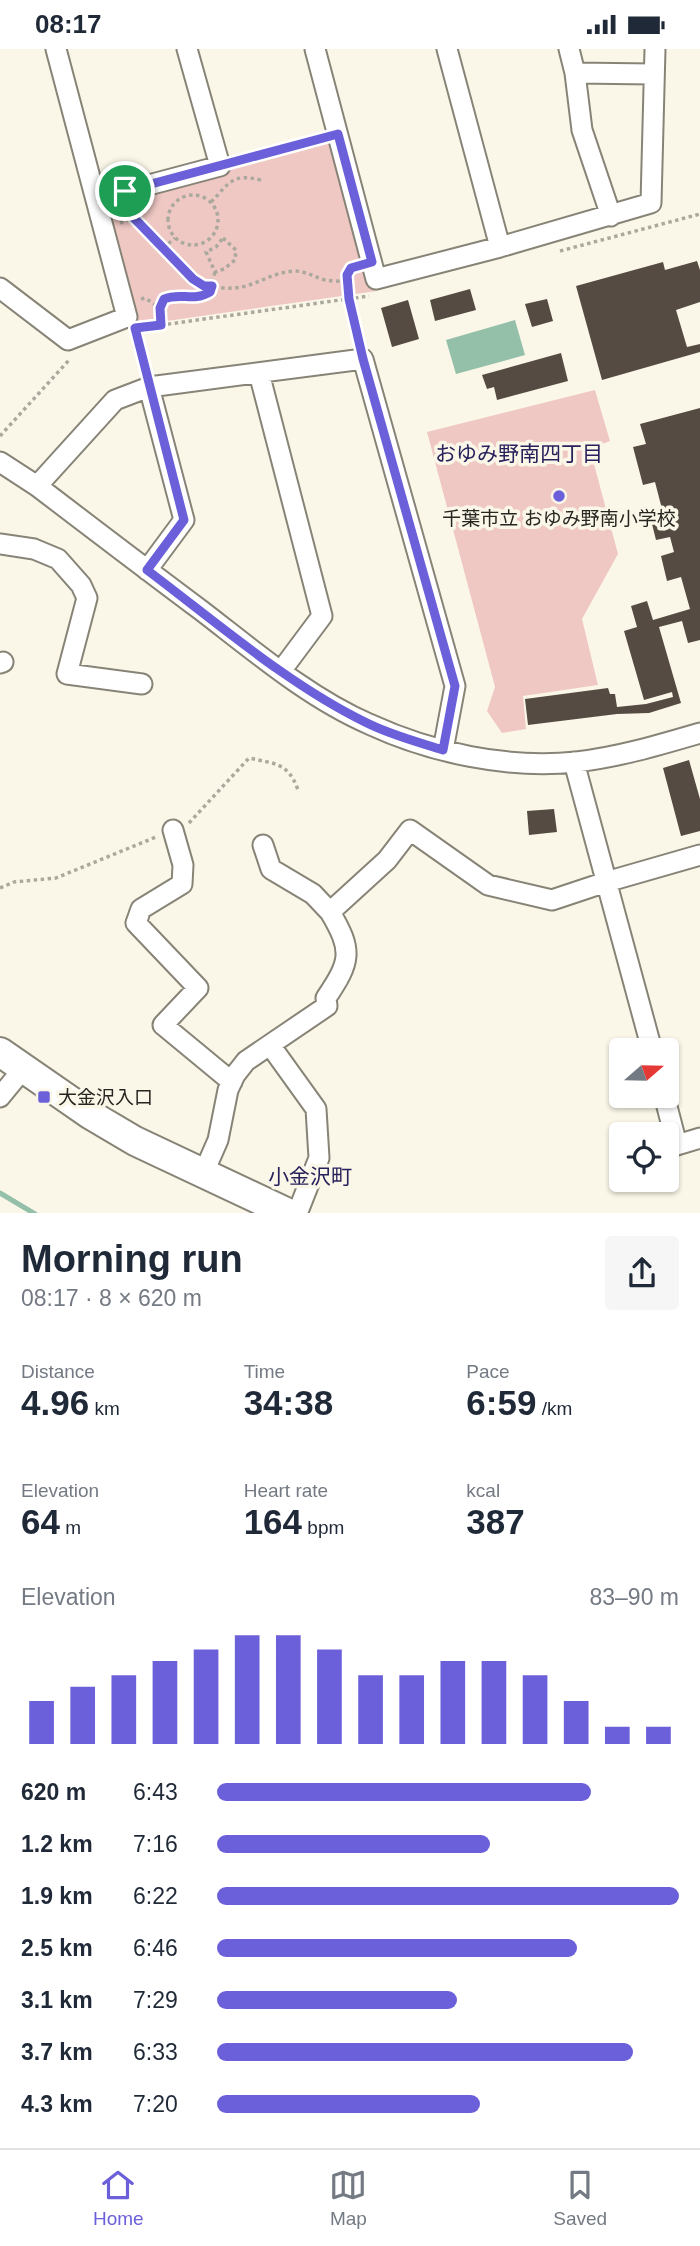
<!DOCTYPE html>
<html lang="en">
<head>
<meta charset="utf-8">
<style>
	:root { --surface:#fff; --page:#f6f6f7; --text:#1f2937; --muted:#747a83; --line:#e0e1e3; --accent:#6b60da }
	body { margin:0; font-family:Arial,"Noto Sans JP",sans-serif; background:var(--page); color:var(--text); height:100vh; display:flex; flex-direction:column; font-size:26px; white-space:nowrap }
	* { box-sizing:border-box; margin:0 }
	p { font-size:23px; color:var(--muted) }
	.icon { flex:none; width:38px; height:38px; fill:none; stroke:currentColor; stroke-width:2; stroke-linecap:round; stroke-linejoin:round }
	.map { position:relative; height:1164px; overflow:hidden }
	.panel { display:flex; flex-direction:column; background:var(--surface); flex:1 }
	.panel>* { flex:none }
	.needle { width:46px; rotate:70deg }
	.controls { position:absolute; left:609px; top:989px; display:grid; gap:14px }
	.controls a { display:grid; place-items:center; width:70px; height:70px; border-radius:7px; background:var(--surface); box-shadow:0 2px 5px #0004; font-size:35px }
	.pin { position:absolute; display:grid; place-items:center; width:60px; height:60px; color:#fff; margin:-30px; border:4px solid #fff; border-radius:50%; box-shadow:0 2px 7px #0007 }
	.round { display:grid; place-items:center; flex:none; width:74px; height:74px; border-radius:7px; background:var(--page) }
	.head { display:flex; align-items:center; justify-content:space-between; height:119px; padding:0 21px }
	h1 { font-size:38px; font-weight:600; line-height:52px }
	.stats { display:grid; grid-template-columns:repeat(3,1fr); gap:10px; height:119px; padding:7px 21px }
	.stats div { display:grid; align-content:center }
	.stats b { font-size:35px; font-weight:600 }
	.stats small { font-size:19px; font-weight:400 }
	.stats p { font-size:19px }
	.chart { height:196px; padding:14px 21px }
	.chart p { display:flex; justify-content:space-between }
	.chart svg { width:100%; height:126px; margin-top:7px; stroke:var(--accent); stroke-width:6 }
	ul { padding:0 21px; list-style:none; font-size:23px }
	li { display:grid; grid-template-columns:112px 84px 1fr; align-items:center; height:52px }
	li i { height:18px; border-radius:9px; background:var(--accent) }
	.status { display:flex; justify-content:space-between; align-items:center; height:49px; padding:0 35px; background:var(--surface); direction:ltr }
	.status svg { height:19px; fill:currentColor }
	.tab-bar { display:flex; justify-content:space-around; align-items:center; height:98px; border-top:2px solid var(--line); background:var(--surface); font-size:19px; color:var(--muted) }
	.tab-bar a { display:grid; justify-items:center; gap:4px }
	.tab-bar .on { color:var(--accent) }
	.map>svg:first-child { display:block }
	.green { fill:#efc8c4 }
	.water { fill:#94bfa9 }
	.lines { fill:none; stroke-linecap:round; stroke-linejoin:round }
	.stream { stroke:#94bfa9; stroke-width:5 }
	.building { fill:#554b42 }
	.street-casing { stroke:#878477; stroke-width:23 }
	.secondary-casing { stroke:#878477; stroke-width:32 }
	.path { stroke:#aba89d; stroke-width:3.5; stroke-dasharray:3.5 3.5; stroke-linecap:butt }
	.street { stroke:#fff; stroke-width:19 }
	.secondary { stroke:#fff; stroke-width:28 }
	.route-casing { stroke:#fff; stroke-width:14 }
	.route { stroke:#6b60da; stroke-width:9 }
	.poi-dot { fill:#6b60da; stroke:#fbf7e8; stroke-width:2.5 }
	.labels { text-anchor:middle; stroke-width:7; stroke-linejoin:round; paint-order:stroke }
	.poi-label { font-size:19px; fill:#272520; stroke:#fbf7e8 }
	.neighbourhood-label { font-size:21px; fill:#27215b; stroke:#fbf7e8 }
</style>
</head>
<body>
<div class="status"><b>08:17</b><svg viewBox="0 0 49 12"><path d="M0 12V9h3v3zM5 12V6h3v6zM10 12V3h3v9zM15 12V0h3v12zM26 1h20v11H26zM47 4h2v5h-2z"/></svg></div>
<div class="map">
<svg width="700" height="1165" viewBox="0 0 700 1165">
	<rect width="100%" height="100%" fill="#fbf7e8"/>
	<path class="green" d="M332,91L377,242L139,276L103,154Z
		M595,341L610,392L590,400L618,505L582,570L598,636L523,647L526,680L502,684L487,662L495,638L427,383Z"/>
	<path class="water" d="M515,271L525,306L456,325L446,291Z"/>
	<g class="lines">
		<path class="stream" d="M0,1144L35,1165"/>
	</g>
	<path class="building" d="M697,212L700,221V253L676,261L687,298L700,295V303L602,331L576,237L663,213L665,221Z
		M470,240L476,261L435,272L430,251Z
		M547,250L553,272L532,278L525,255Z
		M408,251L419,290L392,298L381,259Z
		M561,304L568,332L497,351L494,338L487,340L482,326Z
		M700,359V591L688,594L682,572L659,578L681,654L649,664L617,665L528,676L525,650L608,639L610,645H615L617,658L646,655L673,648L672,643L644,651L624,582L637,578L631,557L647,552L653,571L690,560L681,528L667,532L661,507L674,503L670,488L656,491L649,463L662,460L655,433L643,436L633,398L646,395L640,375Z
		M689,711L700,750V782L681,787L663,719Z
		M554,760L557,783L529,786L527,762Z"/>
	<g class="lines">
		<g class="street-casing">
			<path id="street" d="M315,0L376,230L500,198L651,154L655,0
				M447,0L500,198
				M569,0L575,24L582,81L611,167
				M575,24L653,25
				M96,150L220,117L187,0
				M0,239L68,291L127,268L56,0
				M259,324L322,567L281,622
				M0,413L37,437C92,479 147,521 202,562C254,602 309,649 369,675C432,704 507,720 576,713C619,708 659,696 700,684
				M37,437L115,351L149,338L363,310L455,637L443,701
				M0,495L34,500L58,510L81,536L87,549L67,625L142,635
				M147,521L184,471L149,338
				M0,614L3,613
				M574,713L652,1001
				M173,781L183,816L182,835L141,860L136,874L198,939L163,976L232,1033
				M263,796L271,820L313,845L330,863L387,811L410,781L488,836L552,851L606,833L700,806
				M270,996L316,1060L319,1109L297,1165
				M664,1046L677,1096L700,1089
				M0,1048L23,1020
				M204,1123L218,1091L228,1041L235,1026L246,1012L327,957L326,949C351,912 353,902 330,863"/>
		</g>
		<g class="secondary-casing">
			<path id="secondary" d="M0,1003L91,1066L135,1092L290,1165"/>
		</g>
		<path class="path" d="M235,112L319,90
			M168 171a25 25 0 1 1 50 0a25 25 0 1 1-50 0Z
			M211,153C230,134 231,124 261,131
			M131,158L134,169L193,230C210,240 234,242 252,235C266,230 278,223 294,222C306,222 314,228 325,231C332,232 340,232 347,233
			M120,174L134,169
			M223,189L236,201L235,211L224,220L215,223L206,203L216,198Z
			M163,199L175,189
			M560,202L700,165
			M353,219L347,226C348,250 354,272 359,294
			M141,250L145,249L160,259
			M161,276L160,259L164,250C180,243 194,253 210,243L215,223
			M140,279L369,247
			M136,285L145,322
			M0,387L70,310
			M189,774L249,709C275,715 288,713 298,741
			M0,839L14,833L56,829L156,788"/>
		<use href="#street" class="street"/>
		<use href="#secondary" class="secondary"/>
	</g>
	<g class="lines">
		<g class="route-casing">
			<path id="route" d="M338,85L372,213L351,219L347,226L349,250L363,310L455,637L443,701C418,693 391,686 367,674C290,637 216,573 147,521L184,471L135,279L161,276L160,259L164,250C180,243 194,253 210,243L212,237H204L193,230L134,169L125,142Z"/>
		</g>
		<use href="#route" class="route"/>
	</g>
	<g class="poi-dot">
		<circle cx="559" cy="447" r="7"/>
		<rect x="37" y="1041" width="14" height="14" rx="3.5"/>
	</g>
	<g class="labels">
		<g class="poi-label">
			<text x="559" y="476">千葉市立 おゆみ野南小学校</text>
			<text x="58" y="1055" text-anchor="start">大金沢入口</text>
		</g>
		<g class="neighbourhood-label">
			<text x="519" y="412">おゆみ野南四丁目</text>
			<text x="310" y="1135">小金沢町</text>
		</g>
	</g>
</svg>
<div class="controls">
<a><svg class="needle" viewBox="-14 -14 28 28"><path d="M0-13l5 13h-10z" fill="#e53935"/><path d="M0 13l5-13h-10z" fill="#747a83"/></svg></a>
<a><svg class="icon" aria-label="locate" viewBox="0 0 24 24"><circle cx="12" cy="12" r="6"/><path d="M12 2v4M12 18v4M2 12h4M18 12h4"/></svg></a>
</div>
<div class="pin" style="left:125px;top:142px;background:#1e9e55"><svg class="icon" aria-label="arrive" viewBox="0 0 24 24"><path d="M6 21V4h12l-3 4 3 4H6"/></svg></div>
</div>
<section class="panel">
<div class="head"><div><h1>Morning run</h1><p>08:17 · 8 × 620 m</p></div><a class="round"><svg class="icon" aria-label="share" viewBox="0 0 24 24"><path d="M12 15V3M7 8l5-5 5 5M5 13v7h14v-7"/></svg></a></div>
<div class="stats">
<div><p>Distance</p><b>4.96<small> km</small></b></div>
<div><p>Time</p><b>34:38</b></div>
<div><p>Pace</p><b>6:59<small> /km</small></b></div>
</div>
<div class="stats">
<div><p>Elevation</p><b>64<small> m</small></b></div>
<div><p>Heart rate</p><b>164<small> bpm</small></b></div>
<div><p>kcal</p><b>387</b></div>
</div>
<div class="chart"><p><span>Elevation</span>83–90 m</p>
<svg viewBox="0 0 160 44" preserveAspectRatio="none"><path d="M5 44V29M15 44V24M25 44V20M35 44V15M45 44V11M55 44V6M65 44V6M75 44V11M85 44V20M95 44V20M105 44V15M115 44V15M125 44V20M135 44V29M145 44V38M155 44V38"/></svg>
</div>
<ul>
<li><b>620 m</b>6:43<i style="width:81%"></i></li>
<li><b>1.2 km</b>7:16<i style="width:59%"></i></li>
<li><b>1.9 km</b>6:22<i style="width:100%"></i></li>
<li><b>2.5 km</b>6:46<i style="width:78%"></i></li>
<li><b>3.1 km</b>7:29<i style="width:52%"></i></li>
<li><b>3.7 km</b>6:33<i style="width:90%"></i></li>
<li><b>4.3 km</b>7:20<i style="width:57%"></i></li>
</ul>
</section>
<nav class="tab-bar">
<a class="on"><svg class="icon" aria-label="home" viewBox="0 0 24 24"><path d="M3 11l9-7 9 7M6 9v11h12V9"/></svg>Home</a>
<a><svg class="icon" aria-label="map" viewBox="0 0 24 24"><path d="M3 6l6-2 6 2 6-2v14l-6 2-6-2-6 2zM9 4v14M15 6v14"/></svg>Map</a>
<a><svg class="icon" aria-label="saved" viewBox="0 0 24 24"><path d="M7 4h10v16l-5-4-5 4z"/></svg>Saved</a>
</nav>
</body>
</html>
